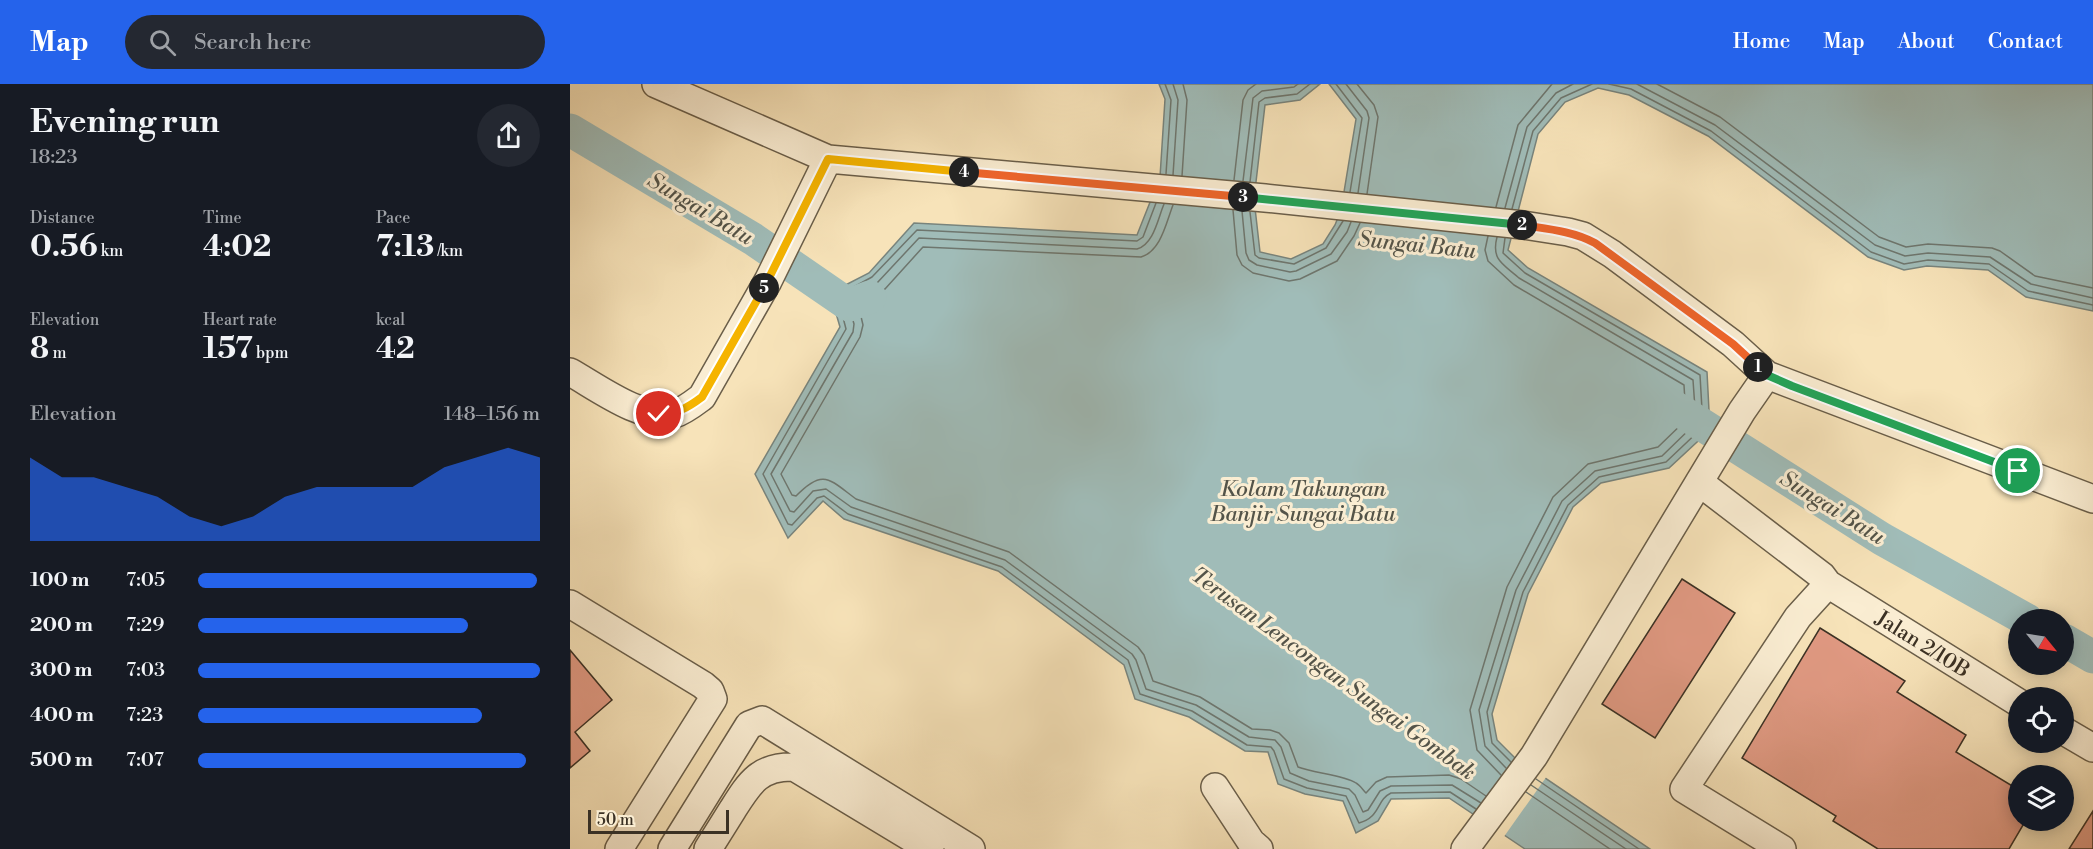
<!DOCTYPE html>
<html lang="en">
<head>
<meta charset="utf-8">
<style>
	:root { --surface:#171b24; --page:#242831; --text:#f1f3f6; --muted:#9ea1a6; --accent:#2563eb }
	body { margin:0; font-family:"Libre Bodoni",serif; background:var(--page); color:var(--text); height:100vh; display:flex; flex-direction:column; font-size:22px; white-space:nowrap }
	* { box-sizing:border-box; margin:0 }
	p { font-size:20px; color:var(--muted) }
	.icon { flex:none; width:33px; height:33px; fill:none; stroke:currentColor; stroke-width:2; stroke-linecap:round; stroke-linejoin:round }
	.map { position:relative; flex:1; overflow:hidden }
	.drawer { display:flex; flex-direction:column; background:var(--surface); width:570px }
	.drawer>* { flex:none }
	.needle { width:39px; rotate:120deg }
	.controls { position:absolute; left:1438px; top:525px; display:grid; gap:12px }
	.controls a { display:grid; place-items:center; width:66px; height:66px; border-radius:50%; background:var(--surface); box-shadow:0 3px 15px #0003; font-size:30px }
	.scale { position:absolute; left:18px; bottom:15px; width:141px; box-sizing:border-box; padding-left:6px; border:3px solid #3b3124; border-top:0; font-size:16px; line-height:21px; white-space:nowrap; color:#3b3124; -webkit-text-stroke:4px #faedd2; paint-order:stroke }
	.pin { position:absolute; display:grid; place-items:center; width:51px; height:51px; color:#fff; margin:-26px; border:3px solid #fff; border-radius:50%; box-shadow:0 2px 6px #0007 }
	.km { position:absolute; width:30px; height:30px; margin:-15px; border-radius:50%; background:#222; color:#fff; font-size:16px; line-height:30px; text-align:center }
	.round { display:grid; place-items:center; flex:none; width:63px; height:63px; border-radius:32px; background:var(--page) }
	.headline { display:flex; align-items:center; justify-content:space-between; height:102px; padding:0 30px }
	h1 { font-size:33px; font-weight:700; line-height:45px }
	.metrics { display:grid; grid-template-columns:repeat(3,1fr); gap:9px; height:102px; padding:6px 30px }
	.metrics div { display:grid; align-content:center }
	.metrics b { font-size:30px; font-weight:700 }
	.metrics small { font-size:16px; font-weight:400 }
	.metrics p { font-size:16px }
	.chart { height:168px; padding:12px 30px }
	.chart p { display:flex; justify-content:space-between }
	.chart svg { width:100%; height:108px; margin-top:6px; fill:var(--accent); opacity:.7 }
	ul { padding:0 30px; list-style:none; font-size:20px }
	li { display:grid; grid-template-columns:96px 72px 1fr; align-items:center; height:45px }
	li i { height:15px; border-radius:8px; background:var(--accent) }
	header { display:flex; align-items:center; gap:36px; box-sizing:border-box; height:84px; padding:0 30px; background:var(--accent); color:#fff }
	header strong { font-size:28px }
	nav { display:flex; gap:33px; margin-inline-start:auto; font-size:21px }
	.search { width:420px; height:54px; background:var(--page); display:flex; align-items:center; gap:15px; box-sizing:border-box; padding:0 21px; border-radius:33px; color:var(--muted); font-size:22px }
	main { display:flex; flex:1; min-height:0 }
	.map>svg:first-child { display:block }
	.water { fill:#a0bcb8; stroke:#78847d; stroke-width:1.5 }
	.pier { fill:#f7e3b9 }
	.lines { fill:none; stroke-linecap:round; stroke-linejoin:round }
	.shore { stroke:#6e766e; stroke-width:1.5 }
	.river { stroke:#a0bcb8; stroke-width:33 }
	.building { fill:#e09982; stroke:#3b3124; stroke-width:1.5 }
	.minor-casing { stroke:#6a5e49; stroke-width:30 }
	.minor { stroke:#faedd2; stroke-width:27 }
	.split-1-casing { stroke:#fff; stroke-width:12 }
	.split-2-casing { stroke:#fff; stroke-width:12 }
	.split-3-casing { stroke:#fff; stroke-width:12 }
	.split-4-casing { stroke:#fff; stroke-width:12 }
	.split-5-casing { stroke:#fff; stroke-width:12 }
	.split-6-casing { stroke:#fff; stroke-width:12 }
	.split-1 { stroke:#22a559; stroke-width:8 }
	.split-2 { stroke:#f0652b; stroke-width:8 }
	.split-3 { stroke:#22a559; stroke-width:8 }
	.split-4 { stroke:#f0652b; stroke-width:8 }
	.split-5 { stroke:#f5b400; stroke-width:8 }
	.split-6 { stroke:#f5b400; stroke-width:8 }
	.labels { text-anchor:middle; stroke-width:6; stroke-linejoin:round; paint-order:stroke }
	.street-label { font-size:21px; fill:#3b3124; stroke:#faedd2 }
	.water-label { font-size:22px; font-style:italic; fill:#545449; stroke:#faedd2 }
</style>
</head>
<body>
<header>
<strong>Map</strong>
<div class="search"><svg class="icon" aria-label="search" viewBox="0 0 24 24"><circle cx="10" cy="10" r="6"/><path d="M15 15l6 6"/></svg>Search here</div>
<nav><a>Home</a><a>Map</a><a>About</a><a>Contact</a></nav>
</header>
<main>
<section class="drawer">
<div class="headline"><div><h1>Evening run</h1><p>18:23</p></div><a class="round"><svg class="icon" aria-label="share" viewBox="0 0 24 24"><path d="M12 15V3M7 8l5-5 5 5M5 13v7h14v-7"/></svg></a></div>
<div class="metrics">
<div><p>Distance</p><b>0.56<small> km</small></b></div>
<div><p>Time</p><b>4:02</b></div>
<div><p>Pace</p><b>7:13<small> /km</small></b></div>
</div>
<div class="metrics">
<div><p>Elevation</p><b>8<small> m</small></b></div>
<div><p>Heart rate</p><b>157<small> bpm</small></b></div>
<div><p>kcal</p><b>42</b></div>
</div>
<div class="chart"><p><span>Elevation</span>148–156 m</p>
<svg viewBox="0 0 160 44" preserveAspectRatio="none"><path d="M0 44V10L10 18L20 18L30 22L40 26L50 34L60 38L70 34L80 26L90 22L100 22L110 22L120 22L130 14L140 10L150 6L160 10V44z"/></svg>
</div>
<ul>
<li><b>100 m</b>7:05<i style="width:99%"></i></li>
<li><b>200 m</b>7:29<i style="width:79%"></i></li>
<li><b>300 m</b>7:03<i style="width:100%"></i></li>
<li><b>400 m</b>7:23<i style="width:83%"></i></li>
<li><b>500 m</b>7:07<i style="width:96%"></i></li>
</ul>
</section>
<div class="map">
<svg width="1523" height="765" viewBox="0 0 1523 765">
	<rect width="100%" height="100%" fill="#f7e3b9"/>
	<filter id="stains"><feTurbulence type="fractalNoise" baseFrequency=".00333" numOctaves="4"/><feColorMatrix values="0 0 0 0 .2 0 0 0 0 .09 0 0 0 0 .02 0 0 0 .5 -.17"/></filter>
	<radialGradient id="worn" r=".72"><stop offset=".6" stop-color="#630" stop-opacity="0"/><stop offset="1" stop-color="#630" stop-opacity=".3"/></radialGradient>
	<path class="water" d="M589,0H750L730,16L695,21L684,115L690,168L721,175L753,160L765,141L771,126L786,35L759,0H1523V227L1456,213L1418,186L1357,182L1334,186L1298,173L1138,52L1059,11L1028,4L995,18L968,50L938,166L958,184L1137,288L1140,346L1099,384L1031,399L1003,423L958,510L922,630L927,656L944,673L1080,765H955L879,714L821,715L808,737L786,749L773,717L735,710L708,700L698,668L675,667L619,633L565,615L554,581L428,487L274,435L253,417L218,454L185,390L270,243L260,209L299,189L344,139L567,151L590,93L595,15Z"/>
	<path class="pier" d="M951,674L977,692L933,754L907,736Z"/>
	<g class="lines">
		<path class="shore" d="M595,0L601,16L596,90
			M603,0L608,16L603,91
			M766,0L792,34L780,108
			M776,0L797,27L799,34L788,109
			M787,0L804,21L808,33L797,110
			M1039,0L1061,5L1141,47L1301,168L1334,180L1358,176L1419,180L1458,207L1523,221
			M1067,0L1145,41L1305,161L1335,172L1358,169L1420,173L1461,200L1523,214
			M1087,0L1150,33L1309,153L1336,163L1358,160L1422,164L1430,167L1465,192L1523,204
			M612,92L617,16L613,0
			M664,96L673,16L678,6L686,0
			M673,97L683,14L692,7L724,3L728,0
			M680,98L689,18L695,14L727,10L740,0
			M586,119L573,153L567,157L347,146L302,193L269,211L268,214L276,245L193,390L218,440L222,441L247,414L254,412L278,430L432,483L558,576L570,610L622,627L677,661L701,663L704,667L714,695L737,704L776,712L789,739C811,733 806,716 821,709L880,708L906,725
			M594,120C588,134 584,160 567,165L349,154L307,199L277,216L284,240L283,248L201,390L220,427L224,428L243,407L256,405L281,423L435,476L562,570L566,576L576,605L626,621L679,653L705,656L711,663L720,689L739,697L779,705L785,711L793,728L798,726L810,707L821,702L882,701L911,719
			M603,121C596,139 591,167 571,173L353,163L315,205L288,220L293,241L290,253L211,390L222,411L226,412C253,384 259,395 286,415L439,468L568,563L574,571L583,597L630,613L682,645L700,646L709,649L719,659L728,683C743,689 774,691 786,699C790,701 793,706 796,709L806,698L817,693L879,691L891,695L916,712
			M926,123L948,41L982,0
			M935,124L957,43L986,9L1003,0
			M942,125L963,47L991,14L1022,0
			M663,126L667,171L672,181L683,189L719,197L730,195L767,177L784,152L790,139
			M672,127L676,169L679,176L687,181L720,188L726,187L761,170L777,148L781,138
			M680,128L685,171L689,174L724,180L756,164L773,137
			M918,152L915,166L918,177L944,201L1114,301L1116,336L1088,363L1018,380L983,413L937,503L900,626L907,666L931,691
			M927,153C921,176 933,180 949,194L1123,296L1126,339L1092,372L1025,387L992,417L946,506L909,626L915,662L936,684
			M935,154L933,169L955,189L1130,291L1133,343L1096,378L1029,393L998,421L953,508L917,628L922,659L941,678
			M966,695L1069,765
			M961,701L1056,765
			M956,708L1040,765"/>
		<path class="river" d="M0,46L183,155L279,221L300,213
			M1101,321L1312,455L1457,536
			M1494,556L1523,573"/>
	</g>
	<path class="building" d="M1112,495L1165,529L1085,654L1032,620Z
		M1250,544L1335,597L1327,608L1396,651L1386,668L1449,706V736H1456L1439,765H1308L1263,737L1266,732L1172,674Z
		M0,566L42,616L5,648L20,667L0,684Z
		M1523,727V765H1499Z"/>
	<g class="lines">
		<g class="minor-casing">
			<path id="minor" d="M86,0L258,75L695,114L953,141L998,148L1013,152L1042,170L1163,260L1197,291L1523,415
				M0,288C27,303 72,337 104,330C114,327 124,319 132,313L198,197L258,75
				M1129,398L1252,492L1258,500L1449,619
				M0,520L133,601L140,607L143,615L49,765
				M1494,647L1523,664
				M645,703L681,758L689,765
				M102,765L179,641L192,636L401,765
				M138,765C146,752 155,738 163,725C180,698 190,682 224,683L360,765
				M895,765L964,672L1172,327L1197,291
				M1212,765L1114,705L1228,533L1258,500"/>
		</g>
		<use href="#minor" class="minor"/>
	</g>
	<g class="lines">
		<g class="split-1-casing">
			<path id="split-1" d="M1188,283L1197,291L1222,302L1448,387"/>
		</g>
		<g class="split-2-casing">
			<path id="split-2" d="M952,141C977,145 1003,147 1025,159L1163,260L1188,283"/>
		</g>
		<g class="split-3-casing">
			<path id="split-3" d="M673,113L952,141"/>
		</g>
		<g class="split-4-casing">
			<path id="split-4" d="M394,88L673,113"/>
		</g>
		<g class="split-5-casing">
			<path id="split-5" d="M194,204L258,75L394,88"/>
		</g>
		<g class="split-6-casing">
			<path id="split-6" d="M89,330C108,329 116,325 132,313L194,204"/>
		</g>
		<use href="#split-1" class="split-1"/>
		<use href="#split-2" class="split-2"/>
		<use href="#split-3" class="split-3"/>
		<use href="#split-4" class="split-4"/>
		<use href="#split-5" class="split-5"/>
		<use href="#split-6" class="split-6"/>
	</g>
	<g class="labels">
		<g class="street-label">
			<text transform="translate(1353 560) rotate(32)" y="7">Jalan 2/10B</text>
		</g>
		<g class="water-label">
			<text transform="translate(131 124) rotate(31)" y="8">Sungai Batu</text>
			<text transform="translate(847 160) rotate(6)" y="8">Sungai Batu</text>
			<text x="733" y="412">Kolam Takungan<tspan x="733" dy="25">Banjir Sungai Batu</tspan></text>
			<text transform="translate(1263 423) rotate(32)" y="8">Sungai Batu</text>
			<text transform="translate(764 589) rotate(36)" y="8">Terusan Lencongan Sungai Gombak</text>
		</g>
	</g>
	<rect width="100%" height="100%" filter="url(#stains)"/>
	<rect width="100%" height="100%" fill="url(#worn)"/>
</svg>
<div class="controls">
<a><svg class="needle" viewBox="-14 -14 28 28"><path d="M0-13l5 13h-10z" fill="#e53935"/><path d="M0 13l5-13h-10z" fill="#9ea1a6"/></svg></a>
<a><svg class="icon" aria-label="locate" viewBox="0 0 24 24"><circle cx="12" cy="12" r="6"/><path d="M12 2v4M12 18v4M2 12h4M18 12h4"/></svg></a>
<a><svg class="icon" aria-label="layers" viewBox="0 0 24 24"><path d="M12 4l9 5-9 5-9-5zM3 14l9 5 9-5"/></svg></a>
</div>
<div class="scale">50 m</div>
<div class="pin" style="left:1448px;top:387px;background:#1e9e55"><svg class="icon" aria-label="arrive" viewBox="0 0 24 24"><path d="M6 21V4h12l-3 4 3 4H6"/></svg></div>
<div class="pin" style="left:89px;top:330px;background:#d93025"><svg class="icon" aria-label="check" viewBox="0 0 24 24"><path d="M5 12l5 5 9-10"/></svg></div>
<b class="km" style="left:1188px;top:283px">1</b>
<b class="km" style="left:952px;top:141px">2</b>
<b class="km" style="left:673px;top:113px">3</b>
<b class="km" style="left:394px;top:88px">4</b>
<b class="km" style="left:194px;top:204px">5</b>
</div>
</main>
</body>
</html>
